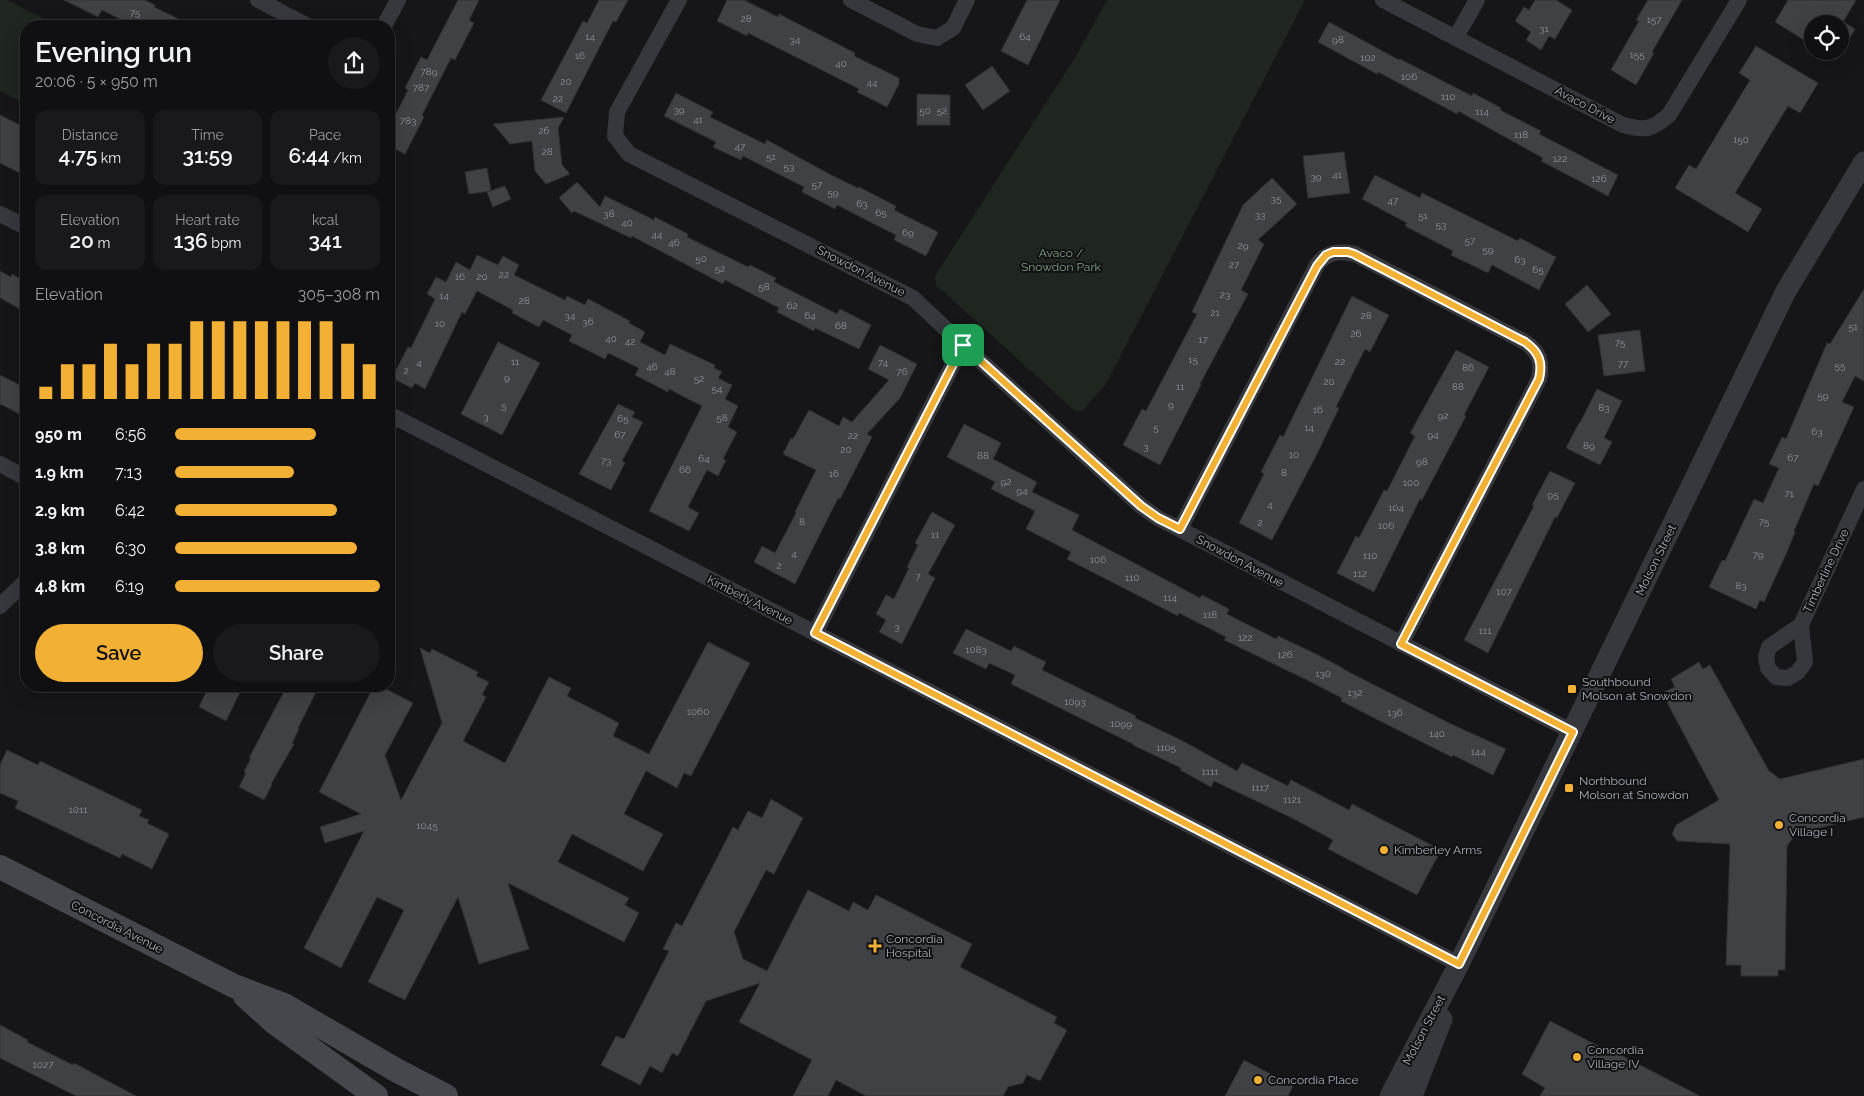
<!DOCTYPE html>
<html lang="en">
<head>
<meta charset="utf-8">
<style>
	:root { --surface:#101012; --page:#19191b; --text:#f1f3f6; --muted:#9c9d9f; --line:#303032; --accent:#f2b134 }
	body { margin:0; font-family:Raleway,sans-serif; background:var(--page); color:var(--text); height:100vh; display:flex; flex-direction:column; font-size:19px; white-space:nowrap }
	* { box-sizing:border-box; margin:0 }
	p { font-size:16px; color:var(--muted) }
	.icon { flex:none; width:28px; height:28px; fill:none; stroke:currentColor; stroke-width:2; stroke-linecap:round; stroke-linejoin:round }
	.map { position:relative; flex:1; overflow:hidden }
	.sheet { position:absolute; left:20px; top:20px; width:375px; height:672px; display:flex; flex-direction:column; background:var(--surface); border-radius:20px; box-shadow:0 5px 20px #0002,0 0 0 1px var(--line) }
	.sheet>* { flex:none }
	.tools { position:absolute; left:1804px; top:15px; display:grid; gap:10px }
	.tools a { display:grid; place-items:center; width:45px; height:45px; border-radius:50%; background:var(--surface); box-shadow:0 5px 20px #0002,0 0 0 1px var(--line); font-size:25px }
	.pin { position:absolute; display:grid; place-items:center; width:42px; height:42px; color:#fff; margin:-21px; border-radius:10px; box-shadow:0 2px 8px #0006 }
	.round { display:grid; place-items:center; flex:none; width:52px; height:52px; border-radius:26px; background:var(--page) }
	.summary { display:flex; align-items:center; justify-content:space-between; height:85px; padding:0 15px }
	h1 { font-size:28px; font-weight:600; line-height:38px }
	.metrics { display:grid; grid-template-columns:repeat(3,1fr); gap:8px; height:85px; padding:5px 15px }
	.metrics div { display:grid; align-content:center; border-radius:12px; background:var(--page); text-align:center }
	.metrics b { font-size:21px; font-weight:600 }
	.metrics small { font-size:14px; font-weight:400 }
	.metrics p { font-size:14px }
	.chart { height:140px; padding:10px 15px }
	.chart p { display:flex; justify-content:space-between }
	.chart svg { width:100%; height:90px; margin-top:5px; stroke:var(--accent); stroke-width:6 }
	.primary-button { display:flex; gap:10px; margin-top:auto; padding:10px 15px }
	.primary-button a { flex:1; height:58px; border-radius:30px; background:var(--accent); color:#111; font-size:20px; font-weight:600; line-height:58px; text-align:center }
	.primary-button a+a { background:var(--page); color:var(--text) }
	ul { padding:0 15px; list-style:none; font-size:16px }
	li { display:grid; grid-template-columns:80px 60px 1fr; align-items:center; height:38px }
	li i { height:12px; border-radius:6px; background:var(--accent) }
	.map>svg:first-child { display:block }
	.green { fill:#1e261f }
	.building { fill:#404145; stroke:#303034 }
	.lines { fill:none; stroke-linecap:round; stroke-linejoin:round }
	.minor { stroke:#37383d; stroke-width:16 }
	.tertiary { stroke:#37383d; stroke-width:21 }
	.secondary { stroke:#45474d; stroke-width:24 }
	.route-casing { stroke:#fff; stroke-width:10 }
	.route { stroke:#f2b134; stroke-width:6 }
	.poi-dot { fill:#f2b134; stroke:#111113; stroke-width:2 }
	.labels { text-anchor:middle; stroke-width:4; stroke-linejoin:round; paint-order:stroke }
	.number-label { font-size:10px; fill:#8e929b }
	.street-label { font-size:12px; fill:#a8adb8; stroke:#111113 }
	.park-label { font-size:12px; fill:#7fa381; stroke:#111113 }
	.poi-label { font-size:12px; fill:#a8adb8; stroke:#111113; text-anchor:start }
</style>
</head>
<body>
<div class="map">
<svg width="1864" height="1096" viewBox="0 0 1864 1096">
	<rect width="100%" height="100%" fill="#161618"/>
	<path class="green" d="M0,0H7L58,26H26V104L0,91Z
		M1107,0H1305L1106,384L1082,411H1075L936,285L935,276L1076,56Z"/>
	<path class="building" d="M64,0H145L155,5L154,7L193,26H134L102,10L98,17Z
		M458,0H479L469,20L474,23L455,60L451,58L422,115L424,117L405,154L389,146V128L408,90L405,88L421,57L427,60Z
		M599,0H628L616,22L613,21L566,113L541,100L583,21L587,23Z
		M727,0H744L778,17L779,14L855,53L854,56L899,78V84L887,107L857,92L859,89L802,60L748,33L747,36L717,21Z
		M1027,0H1060L1028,65L1001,51Z
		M1535,0H1556L1572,10L1555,39L1549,36L1541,50L1526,40L1531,32L1515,21L1524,7L1529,10Z
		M1648,0H1682L1652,52L1654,53L1636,85L1611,70L1639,21L1636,20Z
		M1788,0H1856L1843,22L1855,29L1837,59L1824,51H1840V24H1812V45L1775,22Z
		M1329,22L1399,60L1400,59L1472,96L1473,93L1501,108L1500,110L1541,131L1539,134L1618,175L1608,196L1541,161L1543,158L1458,111L1457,114L1378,72L1377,74L1318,42Z
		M1756,46L1818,83L1800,113L1788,106L1735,193L1762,209L1748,232L1675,188L1689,165L1696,169L1750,80L1739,73Z
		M992,66L1010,91L983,110L965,85Z
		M676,93L713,112L710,117L765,144L767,140L831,175L858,188L859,187L896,206L894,210L938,232L926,256L894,240L896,235L837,205L835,209L802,192L804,187L743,156L741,160L713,147L716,142L664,116Z
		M917,94L950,95V125H917Z
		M0,115L26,128V176L0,163Z
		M564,117L558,128L562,165L570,174L546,184L535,171L532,141L510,144L493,124Z
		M1344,152L1350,193L1308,198L1303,156Z
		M487,168L491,191L469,194L465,172Z
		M1375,175L1420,198L1422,193L1518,241L1520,238L1556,257L1539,290L1492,265L1488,273L1451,255L1453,251L1405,226L1407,223L1362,199Z
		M1272,178L1297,204L1258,240L1264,244L1241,290L1248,294L1200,384L1201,385L1160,465L1123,445L1142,409L1146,411L1197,314L1192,312L1243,205Z
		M577,182L600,207L605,196L654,220L655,217L688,234L687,237L748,267L750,265L776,278L774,282L837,314L840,309L871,325L859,349L815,328L814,331L777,312L779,308L725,280L723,284L632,236L631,238L574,211L572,213L559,198Z
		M505,186L511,199L493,207L487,192Z
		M477,255L498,265L503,256L519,265L514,275L565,300L567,296L585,305L588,299L630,321L629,323L645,332L640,342L665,355L670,344L715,365L714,368L722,372L718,378L732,385L725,399L738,406L728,427L737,432L723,459L726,460L718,476L707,470L688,507L699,513L689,531L649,511L702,406L669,389L668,392L635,375L639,368L608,353L605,359L569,341L572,335L543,320L539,327L512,313L513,310L477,291L465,314L462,312L425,389L415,383L412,388L392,378L408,347L411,348L435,299L427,294L436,277L446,282L456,262L470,270Z
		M0,271L11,277L12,274L26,282V312L0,298Z
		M1587,285L1611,314L1588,332L1565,304Z
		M1864,289V381L1855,376L1842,402L1854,407L1818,486L1814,484L1794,531L1795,532L1787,552L1764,602L1760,600L1756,609L1709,587L1722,560L1725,561L1754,499L1763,503L1779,468L1769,464L1782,437L1786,439L1827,343L1830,344Z
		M1352,296L1389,315L1370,352L1365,349L1336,407L1339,408L1317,454L1272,540L1239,523L1264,474L1261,472L1280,435L1283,437Z
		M1640,330L1645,371L1604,376L1598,335Z
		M498,342L540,363L502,435L461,414Z
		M880,345L917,364L900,398L867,434L872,437L840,499L838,498L795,584L754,562L762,546L775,553L796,513L795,512L816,470L783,454L791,438L793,439L809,410L839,426L843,417L852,422L889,380L868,369Z
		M1456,350L1489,367L1464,415L1466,416L1422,500L1420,499L1374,592L1337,573L1356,536L1359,538L1384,490L1387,491L1415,436L1410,433Z
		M0,375L22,386L20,391L26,394V417L0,404Z
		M1597,389L1622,401L1604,438L1612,442L1600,465L1566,448L1579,423H1580Z
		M618,404L635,412L632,417L643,422L622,461L625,463L611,490L579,474Z
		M964,424L1001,443L993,459L1037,482L1032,492L1079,515L1072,530L1200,598L1202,595L1229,609L1227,614L1276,639L1278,636L1316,654L1343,668V669L1451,724L1506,749L1493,775L1453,755L1452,757L1396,729L1341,701L1342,698L1303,678L1224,640L1226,637L1179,613L1178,616L1067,559L1071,552L1026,529L1035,511L991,489L995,482L947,457Z
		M1550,471L1575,483L1557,518L1555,517L1488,653L1464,640L1534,506L1532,505Z
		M932,512L955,525L928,574L935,578L902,644L879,632L886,620L876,614L886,595L894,599L909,568L907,567L918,545L915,543Z
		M966,629L1011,651L1014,646L1046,662L1042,670L1136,716L1135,718L1181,740L1237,771L1242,763L1288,786L1291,780L1349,810L1352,804L1441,850L1417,895L1328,849L1333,840L1292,818L1214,781L1211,787L1180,770L1181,768L1133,745V744L1011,684L1015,675L989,663L986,669L953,653Z
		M708,642L750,663L691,776L684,773L677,788L646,771L624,814L663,834L643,871L572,834L558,862L629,898L625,905L639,913L624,942L508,883L529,949L479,964L458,897L405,1000L368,982L404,910L377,897L341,968L304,948L364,831L325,843L320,827L361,814L319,792L374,686H380L413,703L385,755L401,800L442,723L420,648L430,653L432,649L478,672L476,676L489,682L482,695L486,697L463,741L505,763L549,677L571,688L567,696L619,723L613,736L649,754Z
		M1699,662L1703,669L1710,665L1769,771L1780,779L1864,759V817L1803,832L1794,836L1787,846L1785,970H1778V976H1741V965H1726L1730,844L1677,841L1672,834L1676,825L1719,800L1662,693L1675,687L1671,679Z
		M209,686H243L226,721L199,707Z
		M287,686H319L298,728L299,729L292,743L294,744L271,784L272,785L264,800L239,787L246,773L244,772L251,758H249Z
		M7,750L38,765L40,761L142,810L139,816L149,820L147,823L169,834L152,869L122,854L120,858L15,808L18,801L0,793V765Z
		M771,799L803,818L774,874L766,870L734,932L743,959L767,971L808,890L849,911L853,902L868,910L876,895L972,944L960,967L1057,1017L1054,1023L1067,1030L1040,1081L1027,1075L1023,1083L1008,1087L1003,1096H866L836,1080L828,1096H793L812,1060L739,1022L760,983L706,1001L678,1056L672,1053L662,1073L650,1066L640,1085L601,1065L616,1036L624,1039L669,951L663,949L676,923L682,926L733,827L738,830L748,811L762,818Z
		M1550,1021L1606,1050L1607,1048L1700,1096H1540L1545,1088L1522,1074Z
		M0,1025L28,1040L27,1042L73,1065L74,1063L136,1096H76L0,1058Z
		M1244,1060L1293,1086L1288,1096H1225Z"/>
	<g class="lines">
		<path class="minor" d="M258,0L308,26
			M679,0L617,112L615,136L629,154L913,298L963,345L1141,506L1158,518L1573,732
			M851,0L917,34L937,38L953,28L967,0
			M1383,0L1623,125C1646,131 1651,130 1669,115L1739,0
			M384,26L398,0
			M1456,37L1477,0
			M0,214L26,227
			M389,414L1459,964
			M0,464L26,478
			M1180,529L1317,265C1326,252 1339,250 1355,254L1525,342C1539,352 1543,362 1539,379L1401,644
			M0,606L26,581
			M1801,625L1805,662L1798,672L1788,678L1776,677L1768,668L1766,657L1769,647L1801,625L1864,489
			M815,633L963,345"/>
		<path class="tertiary" d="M1390,1096L1459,964L1786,291L1864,162
			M1412,1096L1442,1019"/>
		<path class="secondary" d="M0,867L234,986L284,1005L396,1070L446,1096
			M245,996L275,1023L376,1096"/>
	</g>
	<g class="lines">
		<g class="route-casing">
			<path id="route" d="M1333,252H1348L1354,254L1525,342C1539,352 1543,362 1539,379L1401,644L1573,732L1459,964L815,633L963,345L1141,506L1158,518L1180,529L1317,266L1326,255Z"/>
		</g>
		<use href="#route" class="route"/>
	</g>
	<g class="poi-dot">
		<rect x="1567" y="684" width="10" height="10" rx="2.5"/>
		<rect x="1564" y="783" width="10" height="10" rx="2.5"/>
		<circle cx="1779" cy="825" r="5"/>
		<circle cx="1384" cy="850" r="5"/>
		<path d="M872.5 938.5h5v5h5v5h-5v5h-5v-5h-5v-5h5z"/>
		<circle cx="1577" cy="1057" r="5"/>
		<circle cx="1258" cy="1080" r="5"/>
	</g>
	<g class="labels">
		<g class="number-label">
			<text x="135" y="16">75</text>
			<text x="746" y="22">28</text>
			<text x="1654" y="23">157</text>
			<text x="1544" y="32">31</text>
			<text x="590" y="40">14</text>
			<text x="1025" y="40">64</text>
			<text x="795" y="43">34</text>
			<text x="1338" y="43">98</text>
			<text x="1637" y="58">155</text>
			<text x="580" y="59">16</text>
			<text x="1368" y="61">102</text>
			<text x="841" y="67">40</text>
			<text x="429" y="75">789</text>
			<text x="1409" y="80">106</text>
			<text x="566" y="85">20</text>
			<text x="872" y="86">44</text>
			<text x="421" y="91">787</text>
			<text x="1448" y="100">110</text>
			<text x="558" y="102">22</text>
			<text x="679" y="113">39</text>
			<text x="925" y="114">50</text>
			<text x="942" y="114">52</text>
			<text x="1482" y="115">114</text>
			<text x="698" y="123">41</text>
			<text x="408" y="124">783</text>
			<text x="544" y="134">26</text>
			<text x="1521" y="138">118</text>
			<text x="1741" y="143">150</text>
			<text x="740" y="150">47</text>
			<text x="547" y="155">28</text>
			<text x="771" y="160">51</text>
			<text x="1560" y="162">122</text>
			<text x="789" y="170">53</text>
			<text x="1337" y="178">41</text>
			<text x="1316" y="180">39</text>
			<text x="1599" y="182">126</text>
			<text x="817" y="188">57</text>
			<text x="833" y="196">59</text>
			<text x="1276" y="202">35</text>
			<text x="1393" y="204">47</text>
			<text x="862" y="207">63</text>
			<text x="881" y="216">65</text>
			<text x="609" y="217">38</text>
			<text x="1260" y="218">33</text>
			<text x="1423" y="219">51</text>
			<text x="627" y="226">40</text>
			<text x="1441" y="228">53</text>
			<text x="908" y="236">69</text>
			<text x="657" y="238">44</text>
			<text x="1470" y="244">57</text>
			<text x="674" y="246">46</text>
			<text x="1243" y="249">29</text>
			<text x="1488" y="253">59</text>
			<text x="701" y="262">50</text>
			<text x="1520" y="263">63</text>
			<text x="1234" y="268">27</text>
			<text x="720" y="272">52</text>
			<text x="1538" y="273">65</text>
			<text x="504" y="278">22</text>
			<text x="460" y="280">16</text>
			<text x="482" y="280">20</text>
			<text x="764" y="290">58</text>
			<text x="1225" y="298">23</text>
			<text x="444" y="299">14</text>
			<text x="524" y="304">28</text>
			<text x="792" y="309">62</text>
			<text x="1215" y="316">21</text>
			<text x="570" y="319">34</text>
			<text x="810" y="319">64</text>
			<text x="1366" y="319">28</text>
			<text x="588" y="325">36</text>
			<text x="440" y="327">10</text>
			<text x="841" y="329">68</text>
			<text x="1853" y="330">51</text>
			<text x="1356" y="337">26</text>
			<text x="611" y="342">40</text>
			<text x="1203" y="343">17</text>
			<text x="630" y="345">42</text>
			<text x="1620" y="346">75</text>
			<text x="1193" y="363">15</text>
			<text x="515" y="365">11</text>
			<text x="1340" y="365">22</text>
			<text x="419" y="366">4</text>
			<text x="883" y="366">74</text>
			<text x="1623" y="367">77</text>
			<text x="1840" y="369">55</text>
			<text x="652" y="370">46</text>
			<text x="1468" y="371">86</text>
			<text x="406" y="374">2</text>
			<text x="670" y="375">48</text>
			<text x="902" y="375">76</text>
			<text x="507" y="381">9</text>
			<text x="699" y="382">52</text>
			<text x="1329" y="385">20</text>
			<text x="1180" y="390">11</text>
			<text x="1458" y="390">88</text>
			<text x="717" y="392">54</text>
			<text x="1823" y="399">59</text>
			<text x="1171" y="408">9</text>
			<text x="504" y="409">5</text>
			<text x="1604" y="411">83</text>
			<text x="1318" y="413">16</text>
			<text x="1443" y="419">92</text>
			<text x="486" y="420">3</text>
			<text x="722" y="421">58</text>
			<text x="623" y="422">65</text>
			<text x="1156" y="431">5</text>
			<text x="1309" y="431">14</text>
			<text x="1817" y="435">63</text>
			<text x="620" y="438">67</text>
			<text x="1433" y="438">94</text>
			<text x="853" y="439">22</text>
			<text x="1589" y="449">89</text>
			<text x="1146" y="450">3</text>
			<text x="846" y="453">20</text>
			<text x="1294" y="458">10</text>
			<text x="983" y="459">88</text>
			<text x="1793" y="461">67</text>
			<text x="704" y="462">64</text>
			<text x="606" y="464">73</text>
			<text x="1422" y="465">98</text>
			<text x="685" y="473">66</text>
			<text x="1284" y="476">8</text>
			<text x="834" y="477">16</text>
			<text x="1006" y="485">92</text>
			<text x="1411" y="486">100</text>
			<text x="1022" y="494">94</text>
			<text x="1789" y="497">71</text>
			<text x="1553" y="498">95</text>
			<text x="1270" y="508">4</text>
			<text x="1396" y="511">104</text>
			<text x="802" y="525">8</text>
			<text x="1764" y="525">75</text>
			<text x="1260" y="526">2</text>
			<text x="1386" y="529">106</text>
			<text x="935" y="538">11</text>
			<text x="794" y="557">4</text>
			<text x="1758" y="558">79</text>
			<text x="1370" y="559">110</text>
			<text x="1098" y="563">106</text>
			<text x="779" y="569">2</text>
			<text x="1360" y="577">112</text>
			<text x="918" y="580">7</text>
			<text x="1132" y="581">110</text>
			<text x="1741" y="589">83</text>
			<text x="1504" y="595">107</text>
			<text x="1170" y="601">114</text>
			<text x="1210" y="618">118</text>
			<text x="897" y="630">3</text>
			<text x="1485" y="634">111</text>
			<text x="1245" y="641">122</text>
			<text x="976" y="653">1083</text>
			<text x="1285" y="658">126</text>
			<text x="1323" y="677">130</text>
			<text x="1355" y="696">132</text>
			<text x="1075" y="705">1093</text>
			<text x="698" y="715">1060</text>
			<text x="1395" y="716">136</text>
			<text x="1121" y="727">1099</text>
			<text x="1437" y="737">140</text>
			<text x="1166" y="751">1105</text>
			<text x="1478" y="755">144</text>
			<text x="1210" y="775">1111</text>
			<text x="1260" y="791">1117</text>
			<text x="1292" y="803">1121</text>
			<text x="78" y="813">1011</text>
			<text x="427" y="829">1045</text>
			<text x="43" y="1068">1027</text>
		</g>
		<g class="street-label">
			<text transform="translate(1585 105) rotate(28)" y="4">Avaco Drive</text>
			<text transform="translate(861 271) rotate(27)" y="4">Snowdon Avenue</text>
			<text transform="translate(1656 560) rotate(-64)" y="4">Molson Street</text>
			<text transform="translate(1240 561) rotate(28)" y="4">Snowdon Avenue</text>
			<text transform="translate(1826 571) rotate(-65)" y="4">Timberline Drive</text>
			<text transform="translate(750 600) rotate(27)" y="4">Kimberly Avenue</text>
			<text transform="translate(117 927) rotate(27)" y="4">Concordia Avenue</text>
			<text transform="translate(1424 1030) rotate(-62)" y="4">Molson Street</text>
		</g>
		<g class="park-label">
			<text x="1061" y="257">Avaco /<tspan x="1061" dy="14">Snowdon Park</tspan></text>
		</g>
		<g class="poi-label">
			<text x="1582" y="686">Southbound<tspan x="1582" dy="14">Molson at Snowdon</tspan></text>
			<text x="1579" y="785">Northbound<tspan x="1579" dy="14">Molson at Snowdon</tspan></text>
			<text x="1789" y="822">Concordia<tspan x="1789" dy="14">Village I</tspan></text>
			<text x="1394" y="854">Kimberley Arms</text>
			<text x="886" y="943">Concordia<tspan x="886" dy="14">Hospital</tspan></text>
			<text x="1587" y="1054">Concordia<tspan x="1587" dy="14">Village IV</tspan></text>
			<text x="1268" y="1084">Concordia Place</text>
		</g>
	</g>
</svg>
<div class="tools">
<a><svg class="icon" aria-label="locate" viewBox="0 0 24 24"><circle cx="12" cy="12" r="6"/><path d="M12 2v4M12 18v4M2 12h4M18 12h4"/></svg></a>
</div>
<div class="pin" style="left:963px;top:345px;background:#1e9e55"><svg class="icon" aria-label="arrive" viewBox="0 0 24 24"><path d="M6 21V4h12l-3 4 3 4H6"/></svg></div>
<section class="sheet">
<div class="summary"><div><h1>Evening run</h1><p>20:06 · 5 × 950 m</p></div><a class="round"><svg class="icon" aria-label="share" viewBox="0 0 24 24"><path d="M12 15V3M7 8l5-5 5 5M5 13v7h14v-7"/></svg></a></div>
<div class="metrics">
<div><p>Distance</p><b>4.75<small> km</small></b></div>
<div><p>Time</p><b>31:59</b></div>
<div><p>Pace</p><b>6:44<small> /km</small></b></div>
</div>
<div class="metrics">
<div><p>Elevation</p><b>20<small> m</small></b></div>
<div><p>Heart rate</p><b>136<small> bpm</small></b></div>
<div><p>kcal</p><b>341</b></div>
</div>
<div class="chart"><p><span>Elevation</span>305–308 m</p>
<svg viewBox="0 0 160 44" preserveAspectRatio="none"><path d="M5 44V38M15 44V27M25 44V27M35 44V17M45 44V27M55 44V17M65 44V17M75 44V6M85 44V6M95 44V6M105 44V6M115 44V6M125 44V6M135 44V6M145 44V17M155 44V27"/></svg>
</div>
<ul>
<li><b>950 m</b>6:56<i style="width:69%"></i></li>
<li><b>1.9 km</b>7:13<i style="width:58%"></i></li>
<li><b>2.9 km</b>6:42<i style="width:79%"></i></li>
<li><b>3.8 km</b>6:30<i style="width:89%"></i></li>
<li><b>4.8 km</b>6:19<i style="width:100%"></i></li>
</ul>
<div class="primary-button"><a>Save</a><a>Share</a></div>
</section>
</div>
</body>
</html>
